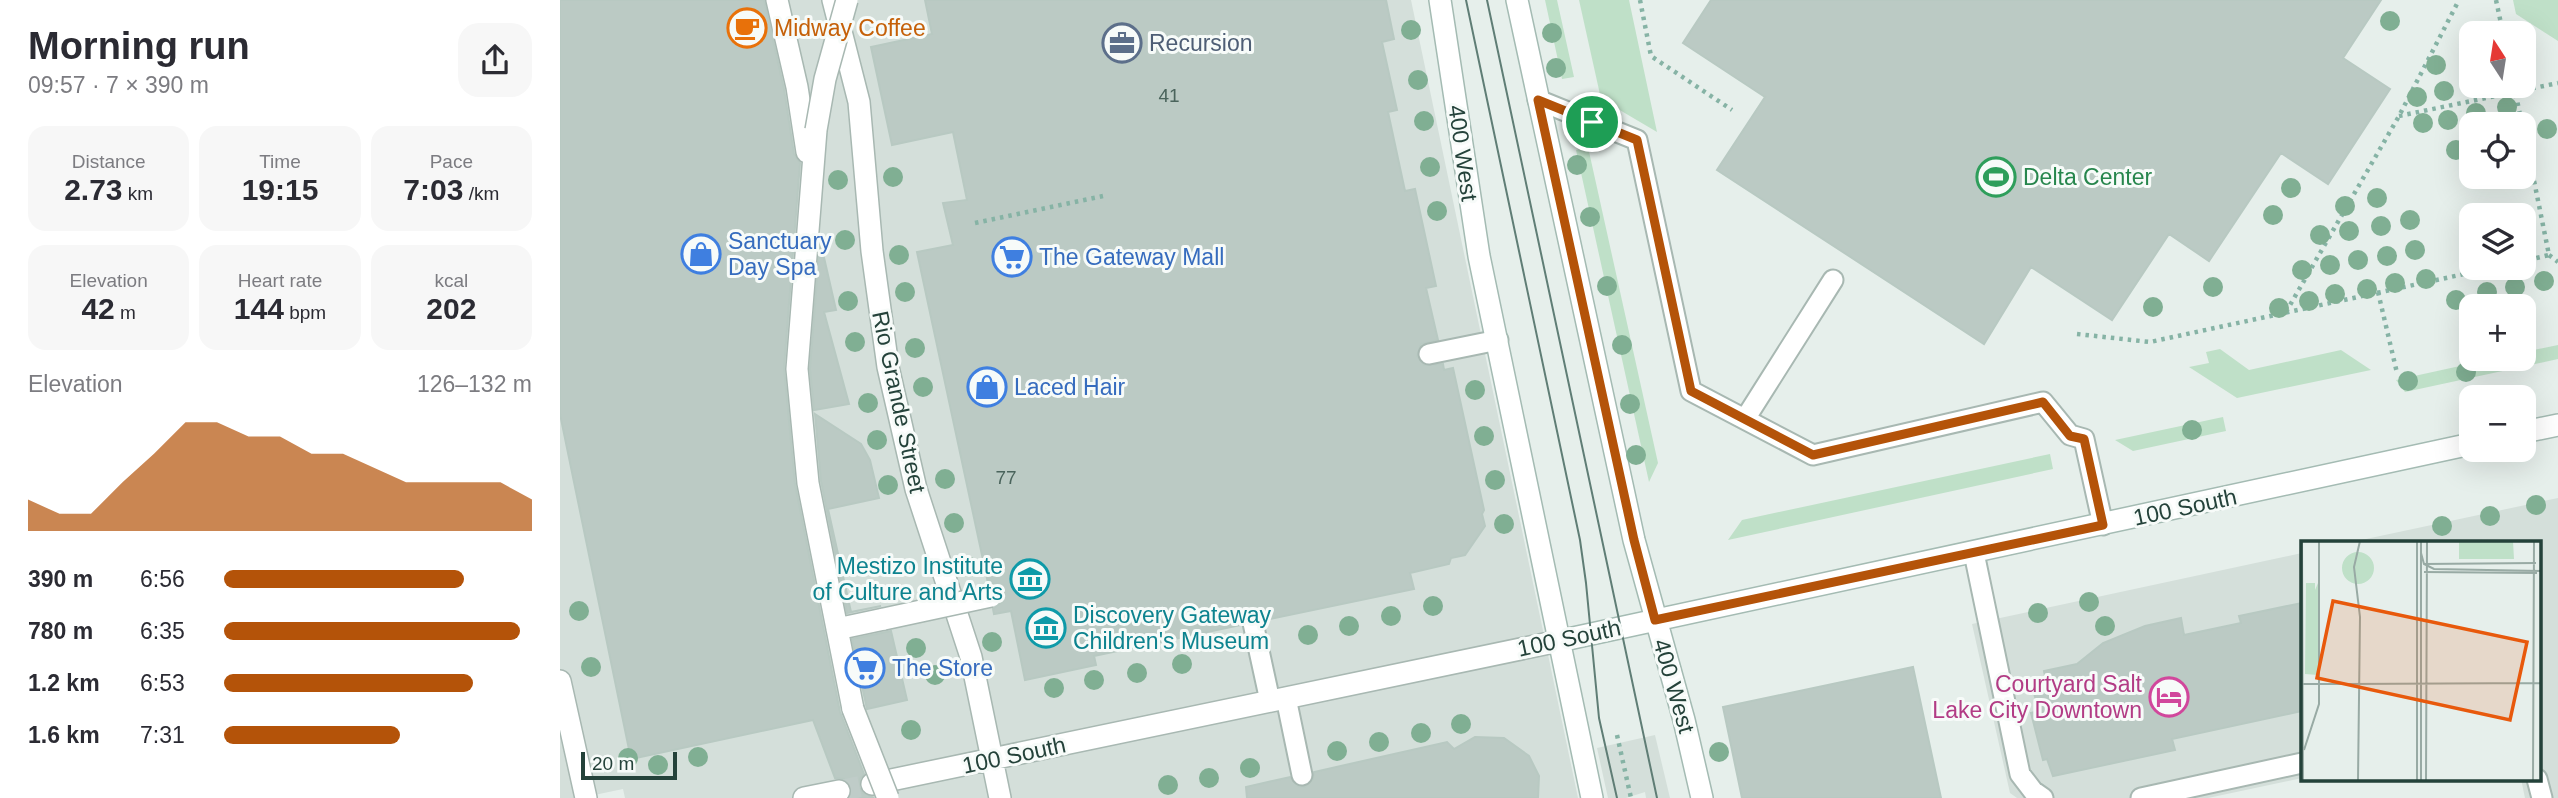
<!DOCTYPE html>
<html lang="en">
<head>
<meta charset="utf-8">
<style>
	:root { --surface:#fff; --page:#f7f7f7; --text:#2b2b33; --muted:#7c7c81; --accent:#b45309 }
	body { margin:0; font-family:Arial,sans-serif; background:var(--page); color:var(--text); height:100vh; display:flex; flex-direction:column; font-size:26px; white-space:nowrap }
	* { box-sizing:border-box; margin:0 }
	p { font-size:23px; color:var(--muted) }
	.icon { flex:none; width:38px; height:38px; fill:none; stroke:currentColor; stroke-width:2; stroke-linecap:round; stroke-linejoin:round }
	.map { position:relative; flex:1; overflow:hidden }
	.sheet { display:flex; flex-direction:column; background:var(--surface); width:560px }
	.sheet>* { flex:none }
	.needle { width:46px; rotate:348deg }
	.fabs { position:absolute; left:1899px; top:21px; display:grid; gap:14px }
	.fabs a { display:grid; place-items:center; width:77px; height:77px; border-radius:14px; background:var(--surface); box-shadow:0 7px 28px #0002; font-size:35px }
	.scale { position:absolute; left:21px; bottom:18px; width:96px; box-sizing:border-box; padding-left:7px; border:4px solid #24423a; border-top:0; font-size:19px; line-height:24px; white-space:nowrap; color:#24423a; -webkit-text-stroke:5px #f7fbf9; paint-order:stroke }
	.pin { position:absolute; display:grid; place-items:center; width:60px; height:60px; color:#fff; margin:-30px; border:4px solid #fff; border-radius:50%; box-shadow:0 2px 7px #0007 }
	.round { display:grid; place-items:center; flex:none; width:74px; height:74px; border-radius:21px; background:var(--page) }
	.head { display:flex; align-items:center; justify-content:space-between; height:119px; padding:0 28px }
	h1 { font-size:38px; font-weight:700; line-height:52px }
	.figures { display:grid; grid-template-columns:repeat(3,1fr); gap:10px; height:119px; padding:7px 28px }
	.figures div { display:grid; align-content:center; border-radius:18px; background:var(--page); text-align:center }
	.figures b { font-size:30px; font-weight:700 }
	.figures small { font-size:19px; font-weight:400 }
	.figures p { font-size:19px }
	.chart { height:196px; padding:14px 28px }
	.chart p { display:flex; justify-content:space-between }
	.chart svg { width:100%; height:126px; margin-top:7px; fill:var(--accent); opacity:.7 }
	ul { padding:0 28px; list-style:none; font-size:23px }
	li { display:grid; grid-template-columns:112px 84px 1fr; align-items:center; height:52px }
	li i { height:18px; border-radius:9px; background:var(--accent) }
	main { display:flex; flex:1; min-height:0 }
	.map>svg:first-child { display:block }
	.built { fill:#d4dfda }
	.green { fill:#bfe0c8 }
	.building { fill:#bbcac4; stroke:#b8c9c2; stroke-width:2 }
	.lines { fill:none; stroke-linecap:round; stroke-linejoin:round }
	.street-tunnel { stroke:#bfccc8; stroke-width:21; stroke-dasharray:21 10; stroke-linecap:butt }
	.lane-casing { stroke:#a8b8b2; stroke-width:23 }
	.street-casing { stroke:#a8b8b2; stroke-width:24 }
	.secondary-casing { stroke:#a4bbb3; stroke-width:24 }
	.path { stroke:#86b3a5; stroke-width:4.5; stroke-dasharray:3.5 5; stroke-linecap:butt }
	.lane { stroke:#fff; stroke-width:19 }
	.street { stroke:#fff; stroke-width:21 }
	.secondary { stroke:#fff; stroke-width:21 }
	.tram { stroke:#5f7d75; stroke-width:2 }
	.street-bridge-casing { stroke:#a8b8b2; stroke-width:24; stroke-linecap:butt }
	.street-bridge { stroke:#fff; stroke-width:21 }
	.tree { fill:#80af93 }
	.route-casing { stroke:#fff; stroke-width:14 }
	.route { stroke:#b45309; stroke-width:9 }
	.labels { text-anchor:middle; stroke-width:6; stroke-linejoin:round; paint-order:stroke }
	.number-label { font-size:19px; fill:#4a645c }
	.food-label { font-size:23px; fill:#c56008; stroke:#f7fbf9; text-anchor:start }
	.service-label { font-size:23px; fill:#4e5e75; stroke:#f7fbf9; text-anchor:start }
	.street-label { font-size:23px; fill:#24423a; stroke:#f7fbf9 }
	.leisure-label { font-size:23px; fill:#27864d; stroke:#f7fbf9; text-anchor:start }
	.shop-label { font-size:23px; fill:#366cbe; stroke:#f7fbf9; text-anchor:start }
	.culture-label { font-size:23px; fill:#0d838f; stroke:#f7fbf9; text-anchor:end }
	.hotel-label { font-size:23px; fill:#b23c85; stroke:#f7fbf9; text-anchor:end }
	.inset-road { fill:none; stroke:#98aaa4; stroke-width:2 }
	.view { fill:#e8590c; fill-opacity:0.15; stroke:#e8590c; stroke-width:3.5 }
	.inset-edge { fill:none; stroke:#24423a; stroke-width:3.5 }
</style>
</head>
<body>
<main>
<section class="sheet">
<div class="head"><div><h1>Morning run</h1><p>09:57 · 7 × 390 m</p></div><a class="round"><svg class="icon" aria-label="share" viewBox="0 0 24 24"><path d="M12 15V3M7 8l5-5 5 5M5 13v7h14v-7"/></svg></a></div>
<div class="figures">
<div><p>Distance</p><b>2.73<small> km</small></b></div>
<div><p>Time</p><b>19:15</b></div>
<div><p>Pace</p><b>7:03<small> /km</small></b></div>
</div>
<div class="figures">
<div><p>Elevation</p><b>42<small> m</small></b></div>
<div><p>Heart rate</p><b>144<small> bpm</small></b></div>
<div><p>kcal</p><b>202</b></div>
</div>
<div class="chart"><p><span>Elevation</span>126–132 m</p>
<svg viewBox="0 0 160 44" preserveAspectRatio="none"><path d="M0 44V33L10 38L20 38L30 27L40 17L50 6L60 6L70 11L80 11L90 17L100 17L110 22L120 27L130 27L140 27L150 27L160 33V44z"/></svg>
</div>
<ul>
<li><b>390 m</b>6:56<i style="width:78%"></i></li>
<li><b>780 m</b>6:35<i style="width:96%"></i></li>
<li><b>1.2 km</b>6:53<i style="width:81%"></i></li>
<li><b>1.6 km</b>7:31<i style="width:57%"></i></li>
</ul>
</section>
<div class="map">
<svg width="1998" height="798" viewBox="0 0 1998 798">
	<rect width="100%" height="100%" fill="#e6efeb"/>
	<path class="built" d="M0,0H851L1018,798H65L63,789L20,798H0Z
		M1998,498V798H1965L1961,779H1979V542H1792Z
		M1742,553V778L1648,798H1457L1450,793L1412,624Z
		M1095,735L1110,798H1086L1085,792L1066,798H1048L1037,748Z"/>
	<path class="green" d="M985,0H997L1014,77L1002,79Z
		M1019,0H1069L1097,132L1041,99Z
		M1953,0H1998V41L1956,14Z
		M1028,147L1098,463L1089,482L1016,150Z
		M1998,345V359L1845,392L1836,380L1932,359H1964V352Z
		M1660,349L1689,370L1781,350L1811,370L1677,398L1629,367L1649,363L1646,352Z
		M1663,417L1666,431L1573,451L1555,440Z
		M1490,454L1493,469L1168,540L1182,520Z"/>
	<path class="building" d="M0,0H204L224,89L234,154L240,163L224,368L235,484L280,712L304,774L300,779L299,787L303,793L314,798H290L292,788L284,779L275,778L253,720L71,759L0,414Z
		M365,0H826L834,39L822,42L837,110L828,112L845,191L855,189L876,286L866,288L878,340L861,344L857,356L864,365L883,364L884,370L893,368L924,510L922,514L925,526L905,555L891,558L889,564L850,573L854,589L705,620L697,612L690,611L682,619L681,625L534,656L536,665L465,680L451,611L434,614L433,609L443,601L444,593L436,584L428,583L357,252L393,245L383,203L407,200L393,132L332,145L311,47L372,34Z
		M1151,0H1821L1783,58L1830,89L1768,184L1721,153L1649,261L1609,234L1552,320L1471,267L1424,344L1157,170L1205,97L1123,43Z
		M260,240L276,310L264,312L289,404L254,410L250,369Z
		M255,414L301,444L310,460L319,498L268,509L291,612L321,606L287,613L261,481Z
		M1742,603V711L1612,739L1615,750L1493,776L1487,759L1483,760L1471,713L1478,711L1472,683L1486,681L1484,671L1517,664L1543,643L1585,626L1621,618L1624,635L1681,623L1679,616Z
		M331,631L347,700L307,709L292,639Z
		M1353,667L1381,798H1182L1163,707Z
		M915,737L944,738L969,756L979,776L978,798H687L686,787L730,777L738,786L745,787L753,779L754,772L887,742L894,749Z"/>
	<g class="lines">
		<path class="street-tunnel" d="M279,791L312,784"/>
		<g class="lane-casing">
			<path id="lane" d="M978,100L1077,140L1131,391L1253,455L1483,402L1510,435L1524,439L1543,525
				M869,354L938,340
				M1185,419L1273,280
				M1414,553L1460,774L1473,791L1483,798
				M693,623L710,701
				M726,698L742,775
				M1977,779L1982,798
				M1581,798L1742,763"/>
		</g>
		<g class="street-casing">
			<path id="street" d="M217,0L237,87L247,152
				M273,0L299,102L312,251L328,367L356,489L411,657L440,798
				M256,130L237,369L248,483L293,709
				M277,629L324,619
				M0,681L26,798
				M312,784L999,641
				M244,798L279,791"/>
		</g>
		<g class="secondary-casing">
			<path id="secondary" d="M880,0L919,256L1032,798
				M957,0L1074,540L1124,720L1142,798
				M1964,432L1998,425
				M999,641L1911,444"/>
		</g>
		<path class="path" d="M1080,0L1091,56L1172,110
			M1936,0L1943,33
			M1954,86L1962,124
			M1839,116L1998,83
			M1964,131L1989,255L1964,261
			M415,223L543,196
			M1989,255L1998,262
			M1818,292L1837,373
			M1726,312L1839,116L1899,0
			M1517,334L1590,342L1932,268
			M1057,735L1071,798"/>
		<use href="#lane" class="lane"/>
		<use href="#street" class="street"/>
		<use href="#secondary" class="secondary"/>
		<path class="tram" d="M906,0L1020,540L1026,583L1039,718L1057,798
			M927,0L1097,798"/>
		<g class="street-bridge-casing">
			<path id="street-bridge" d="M256,130L265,79L287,0
				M324,619L431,596
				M293,709L328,798"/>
		</g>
		<use href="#street-bridge" class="street-bridge"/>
	</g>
	<g class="tree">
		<circle cx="1830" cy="21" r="10"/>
		<circle cx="851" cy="30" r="10"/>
		<circle cx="992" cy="33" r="10"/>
		<circle cx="1876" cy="65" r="10"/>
		<circle cx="996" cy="68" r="10"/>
		<circle cx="858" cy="80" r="10"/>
		<circle cx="1884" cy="91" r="10"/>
		<circle cx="1857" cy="97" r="10"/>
		<circle cx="1947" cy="107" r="10"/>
		<circle cx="1916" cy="113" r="10"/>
		<circle cx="1888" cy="120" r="10"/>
		<circle cx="864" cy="121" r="10"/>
		<circle cx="1863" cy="123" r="10"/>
		<circle cx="1987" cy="129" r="10"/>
		<circle cx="1896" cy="150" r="10"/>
		<circle cx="1017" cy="165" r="10"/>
		<circle cx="870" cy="167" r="10"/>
		<circle cx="333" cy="177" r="10"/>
		<circle cx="278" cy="180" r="10"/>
		<circle cx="1731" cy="188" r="10"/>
		<circle cx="1817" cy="198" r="10"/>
		<circle cx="1785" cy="206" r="10"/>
		<circle cx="877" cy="211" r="10"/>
		<circle cx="1713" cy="215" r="10"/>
		<circle cx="1030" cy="217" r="10"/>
		<circle cx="1850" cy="220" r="10"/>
		<circle cx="1821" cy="226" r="10"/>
		<circle cx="1789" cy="231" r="10"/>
		<circle cx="1760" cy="235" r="10"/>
		<circle cx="285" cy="240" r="10"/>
		<circle cx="1855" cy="250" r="10"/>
		<circle cx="339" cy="255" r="10"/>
		<circle cx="1827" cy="256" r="10"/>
		<circle cx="1798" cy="260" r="10"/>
		<circle cx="1770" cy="265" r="10"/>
		<circle cx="1742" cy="270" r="10"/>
		<circle cx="1866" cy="279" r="10"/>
		<circle cx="1984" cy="281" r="10"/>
		<circle cx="1835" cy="283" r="10"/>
		<circle cx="1047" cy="286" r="10"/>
		<circle cx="1653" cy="287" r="10"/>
		<circle cx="1955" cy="287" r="10"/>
		<circle cx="1807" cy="289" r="10"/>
		<circle cx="345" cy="292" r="10"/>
		<circle cx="1927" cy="292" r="10"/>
		<circle cx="1775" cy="294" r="10"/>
		<circle cx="1896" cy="300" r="10"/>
		<circle cx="288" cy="301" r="10"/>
		<circle cx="1749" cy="301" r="10"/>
		<circle cx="1593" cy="307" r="10"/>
		<circle cx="1719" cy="308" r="10"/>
		<circle cx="295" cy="342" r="10"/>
		<circle cx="1062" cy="345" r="10"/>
		<circle cx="355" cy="348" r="10"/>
		<circle cx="1906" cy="372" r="10"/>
		<circle cx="1848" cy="381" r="10"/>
		<circle cx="363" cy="387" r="10"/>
		<circle cx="915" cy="390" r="10"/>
		<circle cx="308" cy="403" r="10"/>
		<circle cx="1070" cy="404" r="10"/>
		<circle cx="1632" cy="430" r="10"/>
		<circle cx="924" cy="436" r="10"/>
		<circle cx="317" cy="440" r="10"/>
		<circle cx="1076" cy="455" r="10"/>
		<circle cx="385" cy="479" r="10"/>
		<circle cx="935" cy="480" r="10"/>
		<circle cx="328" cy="485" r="10"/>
		<circle cx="1976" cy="505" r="10"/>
		<circle cx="1930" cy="516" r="10"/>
		<circle cx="394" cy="523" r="10"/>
		<circle cx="944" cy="524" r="10"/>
		<circle cx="1882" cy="526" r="10"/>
		<circle cx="409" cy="567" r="10"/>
		<circle cx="1529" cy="602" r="10"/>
		<circle cx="873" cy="606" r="10"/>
		<circle cx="19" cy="611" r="10"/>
		<circle cx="1478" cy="613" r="10"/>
		<circle cx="831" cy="616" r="10"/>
		<circle cx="789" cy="626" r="10"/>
		<circle cx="1545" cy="626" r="10"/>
		<circle cx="748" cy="635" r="10"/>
		<circle cx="432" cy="642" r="10"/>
		<circle cx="356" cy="648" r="10"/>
		<circle cx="622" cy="664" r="10"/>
		<circle cx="31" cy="667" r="10"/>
		<circle cx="577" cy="673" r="10"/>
		<circle cx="375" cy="675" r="10"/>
		<circle cx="534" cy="680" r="10"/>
		<circle cx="494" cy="688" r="10"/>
		<circle cx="901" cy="724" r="10"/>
		<circle cx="351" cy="730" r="10"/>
		<circle cx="861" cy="733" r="10"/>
		<circle cx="819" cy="742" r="10"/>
		<circle cx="777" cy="751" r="10"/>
		<circle cx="1159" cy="752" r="10"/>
		<circle cx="138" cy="757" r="10"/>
		<circle cx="68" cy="758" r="10"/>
		<circle cx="98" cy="765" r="10"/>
		<circle cx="690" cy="768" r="10"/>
		<circle cx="649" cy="778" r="10"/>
		<circle cx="608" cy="785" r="10"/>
	</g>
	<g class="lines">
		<g class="route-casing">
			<path id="route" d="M978,100L1077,140L1131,391L1253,455L1483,402L1510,436L1524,439L1543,525L1095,620L1074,540Z"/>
		</g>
		<use href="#route" class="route"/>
	</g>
	<defs>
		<g id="cafe-ring" transform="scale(2.0125)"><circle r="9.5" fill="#f7fbf9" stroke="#e8710a" stroke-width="1.5"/><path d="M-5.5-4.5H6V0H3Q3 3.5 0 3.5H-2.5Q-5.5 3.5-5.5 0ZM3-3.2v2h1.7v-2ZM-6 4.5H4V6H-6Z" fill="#e8710a"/></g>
		<g id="office-ring" transform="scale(2.0125)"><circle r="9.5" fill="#f7fbf9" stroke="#5c6f8a" stroke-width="1.5"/><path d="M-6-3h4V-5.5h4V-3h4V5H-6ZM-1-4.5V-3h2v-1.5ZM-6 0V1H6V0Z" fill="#5c6f8a"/></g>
		<g id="stadium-ring" transform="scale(2.0125)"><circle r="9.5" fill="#f7fbf9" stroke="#2e9e5b" stroke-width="1.5"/><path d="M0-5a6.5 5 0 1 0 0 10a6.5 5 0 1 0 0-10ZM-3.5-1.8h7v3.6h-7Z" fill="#2e9e5b"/></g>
		<g id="shop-ring" transform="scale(2.0125)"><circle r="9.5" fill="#f7fbf9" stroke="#3f7fe0" stroke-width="1.5"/><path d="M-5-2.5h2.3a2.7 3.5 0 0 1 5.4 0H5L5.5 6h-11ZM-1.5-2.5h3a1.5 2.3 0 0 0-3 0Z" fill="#3f7fe0"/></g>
		<g id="supermarket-ring" transform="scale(2.0125)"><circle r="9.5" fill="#f7fbf9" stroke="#3f7fe0" stroke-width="1.5"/><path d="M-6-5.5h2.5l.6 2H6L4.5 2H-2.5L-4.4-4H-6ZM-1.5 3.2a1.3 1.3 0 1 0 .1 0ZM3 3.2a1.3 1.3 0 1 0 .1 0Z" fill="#3f7fe0"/></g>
		<g id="museum-ring" transform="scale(2.0125)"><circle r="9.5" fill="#f7fbf9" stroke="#0f9aa8" stroke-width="1.5"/><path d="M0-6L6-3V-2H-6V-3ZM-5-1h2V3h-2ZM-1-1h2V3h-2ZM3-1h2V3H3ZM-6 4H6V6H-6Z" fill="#0f9aa8"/></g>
		<g id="hotel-ring" transform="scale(2.0125)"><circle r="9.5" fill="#f7fbf9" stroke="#d1479c" stroke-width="1.5"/><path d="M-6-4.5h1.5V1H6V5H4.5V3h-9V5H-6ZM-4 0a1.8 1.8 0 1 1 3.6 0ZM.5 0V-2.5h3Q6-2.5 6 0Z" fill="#d1479c"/></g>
	</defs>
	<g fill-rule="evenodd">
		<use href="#cafe-ring" x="187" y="28"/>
		<use href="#office-ring" x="562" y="43"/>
		<use href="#stadium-ring" x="1436" y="177"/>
		<use href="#shop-ring" x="141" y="254"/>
		<use href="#supermarket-ring" x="452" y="257"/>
		<use href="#shop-ring" x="427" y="387"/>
		<use href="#museum-ring" x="470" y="579"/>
		<use href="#museum-ring" x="486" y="628"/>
		<use href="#supermarket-ring" x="305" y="668"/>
		<use href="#hotel-ring" x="1609" y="697"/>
	</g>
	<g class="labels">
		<g class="number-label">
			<text x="609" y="102">41</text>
			<text x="446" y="484">77</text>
		</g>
		<g class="food-label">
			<text x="214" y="36">Midway Coffee</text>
		</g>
		<g class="service-label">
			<text x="589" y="51">Recursion</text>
		</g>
		<g class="street-label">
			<text transform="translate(903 153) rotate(82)" y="8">400 West</text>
			<text transform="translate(339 402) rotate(78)" y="8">Rio Grande Street</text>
			<text transform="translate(1625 507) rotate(-12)" y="8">100 South</text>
			<text transform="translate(1009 638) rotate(-12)" y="8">100 South</text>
			<text transform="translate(1114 686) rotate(74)" y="8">400 West</text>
			<text transform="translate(454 755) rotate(-12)" y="8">100 South</text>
		</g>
		<g class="leisure-label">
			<text x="1463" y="185">Delta Center</text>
		</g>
		<g class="shop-label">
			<text x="168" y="249">Sanctuary<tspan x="168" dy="26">Day Spa</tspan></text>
			<text x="479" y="265">The Gateway Mall</text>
			<text x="454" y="395">Laced Hair</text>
			<text x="332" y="676">The Store</text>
		</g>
		<g class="culture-label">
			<text x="443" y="574">Mestizo Institute<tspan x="443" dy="26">of Culture and Arts</tspan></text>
			<text x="513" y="623" text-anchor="start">Discovery Gateway<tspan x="513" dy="26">Children's Museum</tspan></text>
		</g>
		<g class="hotel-label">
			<text x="1582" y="692">Courtyard Salt<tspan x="1582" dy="26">Lake City Downtown</tspan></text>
		</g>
	</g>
	<g transform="translate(1741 541)">
		<rect width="240" height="240" fill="#e6efeb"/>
		<path d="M158,0H212L213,18H158ZM41 27a16 16 0 1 1 32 0a16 16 0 1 1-32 0ZM5,42H14V49L17,42V134L4,133Z" fill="#bfe0c8"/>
		<path class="inset-road" d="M1,0L2,239M116,0V239M120,0V239M120,12L123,23L133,28L240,30M123,23L235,22M123,31L236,32M0,143H43M46,143L240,142M3,209L18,163V0M57,239L59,76L53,26L59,0M125,239L126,0M232,239L233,0M240,239V21"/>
		<path class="view" d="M32,60L226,101L209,179L16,137Z"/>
		<rect width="240" height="240" class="inset-edge"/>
	</g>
</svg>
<div class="fabs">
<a><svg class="needle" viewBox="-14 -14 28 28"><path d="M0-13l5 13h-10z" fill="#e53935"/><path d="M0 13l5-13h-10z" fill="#7c7c81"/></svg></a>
<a><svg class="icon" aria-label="locate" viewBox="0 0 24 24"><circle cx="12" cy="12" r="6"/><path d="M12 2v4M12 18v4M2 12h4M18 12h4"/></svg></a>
<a><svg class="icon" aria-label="layers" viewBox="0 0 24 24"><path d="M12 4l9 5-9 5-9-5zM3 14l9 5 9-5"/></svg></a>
<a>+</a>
<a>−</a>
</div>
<div class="scale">20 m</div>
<div class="pin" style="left:1032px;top:122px;background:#1e9e55"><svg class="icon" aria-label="arrive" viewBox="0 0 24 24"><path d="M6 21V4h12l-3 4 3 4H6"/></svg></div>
</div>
</main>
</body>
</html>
